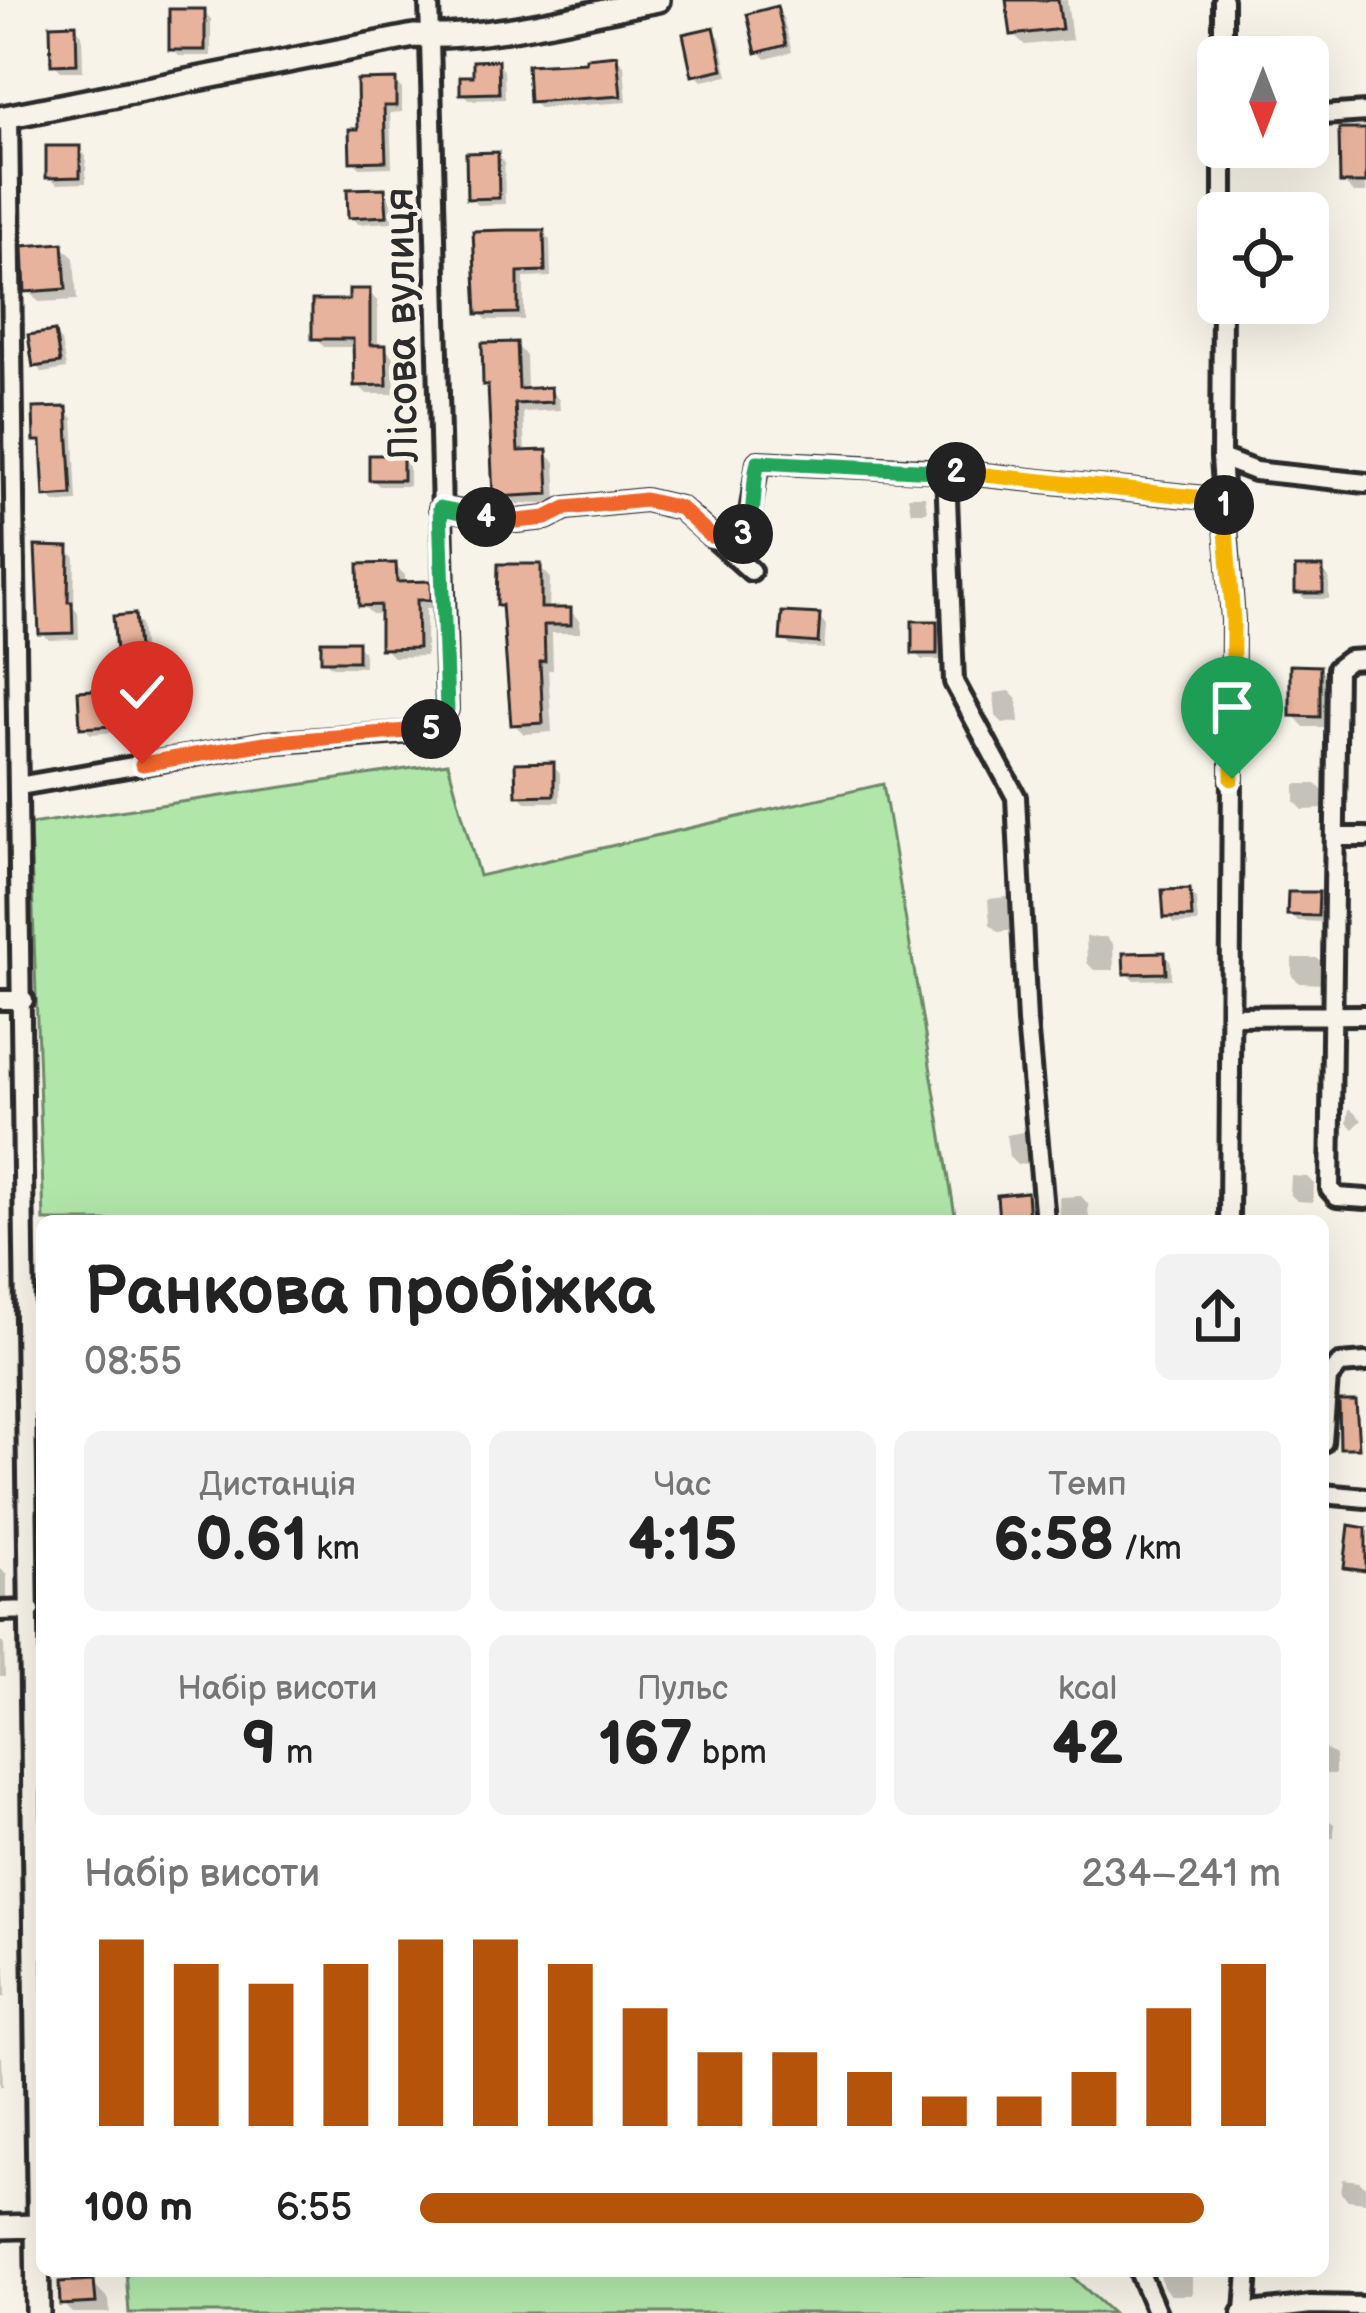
<!DOCTYPE html>
<html lang="uk">
<head>
<meta charset="utf-8">
<style>
	:root { --surface:#fff; --page:#f2f2f2; --text:#222; --muted:#767676; --accent:#b45309 }
	body { margin:0; font-family:"Balsamiq Sans",sans-serif; background:var(--page); color:var(--text); height:100vh; display:flex; flex-direction:column; font-size:45px; white-space:nowrap }
	* { box-sizing:border-box; margin:0 }
	p { font-size:39px; color:var(--muted) }
	.icon { flex:none; width:66px; height:66px; fill:none; stroke:currentColor; stroke-width:2; stroke-linecap:round; stroke-linejoin:round }
	.map { position:relative; flex:1; overflow:hidden }
	.drawer { position:absolute; left:36px; top:1215px; width:1293px; height:1062px; display:flex; flex-direction:column; background:var(--surface); border-radius:18px; box-shadow:0 12px 48px #0002 }
	.drawer>* { flex:none }
	.needle { width:78px; rotate:180deg }
	.fabs { position:absolute; left:1197px; top:36px; display:grid; gap:24px }
	.fabs a { display:grid; place-items:center; width:132px; height:132px; border-radius:18px; background:var(--surface); box-shadow:0 12px 48px #0002; font-size:60px }
	.pin { position:absolute; display:grid; place-items:center; width:102px; height:102px; color:#fff; margin:-123px -51px; border-radius:50% 50% 50% 0; rotate:-45deg; box-shadow:0 0 12px #0007 }
	.pin .icon { rotate:45deg }
	.km { position:absolute; width:60px; height:60px; margin:-30px; border-radius:50%; background:#222; color:#fff; font-size:33px; line-height:60px; text-align:center }
	.round { display:grid; place-items:center; flex:none; width:126px; height:126px; border-radius:18px; background:var(--page) }
	.headline { display:flex; align-items:center; justify-content:space-between; height:204px; padding:0 48px }
	h1 { font-size:66px; font-weight:700; line-height:90px }
	.metrics { display:grid; grid-template-columns:repeat(3,1fr); gap:18px; height:204px; padding:12px 48px }
	.metrics div { display:grid; align-content:center; border-radius:18px; background:var(--page); text-align:center }
	.metrics b { font-size:60px; font-weight:700 }
	.metrics small { font-size:33px; font-weight:400 }
	.metrics p { font-size:33px }
	.chart { height:336px; padding:24px 48px }
	.chart p { display:flex; justify-content:space-between }
	.chart svg { width:100%; height:216px; margin-top:12px; stroke:var(--accent); stroke-width:6 }
	ul { padding:0 48px; list-style:none; font-size:39px }
	li { display:grid; grid-template-columns:192px 144px 1fr; align-items:center; height:90px }
	li i { height:30px; border-radius:15px; background:var(--accent) }
	.map>svg:first-child { display:block }
	.green { fill:#b1e6a9; stroke:#6e886a; stroke-width:3 }
	.shadow { fill:#0003 }
	.building { fill:#e8b39c; stroke:#2b2b2b; stroke-width:3 }
	.lines { fill:none; stroke-linecap:round; stroke-linejoin:round }
	.minor-casing { stroke:#2b2b2b; stroke-width:26 }
	.tertiary-casing { stroke:#2b2b2b; stroke-width:30 }
	.minor { stroke:#f7f3e8; stroke-width:16 }
	.tertiary { stroke:#f7f3e8; stroke-width:21 }
	.split-1-casing { stroke:#fff; stroke-width:24 }
	.split-2-casing { stroke:#fff; stroke-width:24 }
	.split-3-casing { stroke:#fff; stroke-width:24 }
	.split-4-casing { stroke:#fff; stroke-width:24 }
	.split-5-casing { stroke:#fff; stroke-width:24 }
	.split-6-casing { stroke:#fff; stroke-width:24 }
	.split-1 { stroke:#f5b400; stroke-width:15 }
	.split-2 { stroke:#f5b400; stroke-width:15 }
	.split-3 { stroke:#22a559; stroke-width:15 }
	.split-4 { stroke:#f0652b; stroke-width:15 }
	.split-5 { stroke:#22a559; stroke-width:15 }
	.split-6 { stroke:#f0652b; stroke-width:15 }
	.labels { text-anchor:middle; stroke-width:9; stroke-linejoin:round; paint-order:stroke }
	.street-label { font-size:42px; fill:#2b2b2b; stroke:#f7f3e8 }
</style>
</head>
<body>
<div class="map">
<svg width="1366" height="2313" viewBox="0 0 1366 2313">
	<rect width="100%" height="100%" fill="#f7f3e8"/>
	<filter id="ink" filterUnits="userSpaceOnUse"><feTurbulence type="fractalNoise" baseFrequency=".00833" numOctaves="2"/><feDisplacementMap in="SourceGraphic" scale="24" xChannelSelector="R" yChannelSelector="G"/><feConvolveMatrix kernelMatrix="1 2 1 2 8 2 1 2 1" color-interpolation-filters="sRGB"/></filter>
	<g filter="url(#ink)">
		<path class="green" d="M448,763L479,876L883,784L956,1221H44L30,824Z
			M126,2271H1066L1112,2313H129Z"/>
		<path class="shadow" d="M1009,0H1067L1072,40L1025,45L1013,34Z
			M776,10L783,17L792,52L766,59L759,51Z
			M204,12L211,19V56H179L172,49Z
			M75,27L82,34L83,71H61L54,64Z
			M713,30L720,38L728,76L702,81L695,74Z
			M616,58L624,65L627,102L539,108L531,101L590,65Z
			M497,63L504,71L505,99L470,100L463,93Z
			M395,82L402,89V112L390,113L392,167L360,168L353,161L361,132Z
			M1366,132V193H1354L1343,182Z
			M78,149L86,156V183L57,184L49,176Z
			M497,155L504,162L505,204L477,205L470,198Z
			M384,191L391,198L392,222L358,224L351,217Z
			M543,233L550,240L551,277L524,278V320H487L480,313Z
			M62,246L74,258L77,300L39,302L28,291Z
			M369,292L378,302V348H385L394,358L395,394H367L357,384L356,347H324L315,337Z
			M54,334L61,341L66,369L43,373L36,366Z
			M516,345L526,355L527,391L550,390L559,400L560,410L523,412L525,454L545,453L555,462L557,502L506,505L496,496L491,388L486,384Z
			M65,410L73,418L77,501L55,503L47,495L45,447L37,440Z
			M402,458L409,466V486H379L372,479Z
			M908,496H925L927,512H911Z
			M67,550L75,557L74,608L78,612L79,639L49,640L42,633Z
			M395,566L405,575V585L430,584L439,594L440,608H426V656L393,657L383,647V614H372L362,605Z
			M540,567L550,577L549,611H570L580,621V633H552L553,670H548L552,732L524,734L514,724L505,609L500,604Z
			M1322,570L1329,578V599H1305L1298,592Z
			M134,617L141,625L144,656L126,657L119,650Z
			M819,617L826,625L824,649L791,646L783,639Z
			M935,624L943,631V660H922L915,653Z
			M356,644L364,651V667H332L324,660Z
			M1319,669L1331,680V727H1304L1293,715Z
			M1010,691L1017,699L1019,722L1003,723L996,716L994,693Z
			M110,692L117,699L119,732L91,734L83,727Z
			M552,766L560,773V802H526L519,795Z
			M1295,784H1316L1323,791V809L1303,810L1295,802Z
			M1189,892L1196,899L1198,923L1174,924L1167,917Z
			M1318,895L1325,902V922L1298,921L1290,914Z
			M1007,897L1014,904L1015,930L998,932L990,924L988,899Z
			M1086,937H1106L1113,944L1114,970H1094L1087,963Z
			M1164,955L1171,962V979L1134,980L1127,973Z
			M1292,958H1317L1325,965L1324,984L1299,983L1292,976Z
			M1349,1108L1362,1120L1353,1129L1347,1123Z
			M1023,1132L1030,1139L1032,1162L1017,1165L1009,1157L1006,1135Z
			M1291,1176L1307,1177L1314,1184L1313,1202L1297,1201L1290,1194Z
			M1026,1195L1033,1202L1035,1221H1002Z
			M1081,1196L1088,1204L1089,1221H1060L1059,1197Z
			M0,1568L7,1575V1599H0Z
			M0,1640L4,1645L5,1677H0Z
			M1323,1748L1335,1755V1774H1323Z
			M1323,1816L1334,1824V1837H1323Z
			M0,1961L5,1966L6,1996H0Z
			M0,2055L2,2058L3,2086H0Z
			M1343,2179L1359,2181L1366,2187L1365,2202L1348,2200L1341,2193Z
			M1159,2271H1192V2295H1171L1163,2287Z
			M93,2283L109,2300L110,2313H72L63,2304Z"/>
		<path class="building" d="M1006,0H1058L1062,29L1011,35Z
			M777,6L786,45L756,53L747,14Z
			M169,9H205V50H169Z
			M76,24L77,64L51,65L50,25Z
			M714,27L723,69L692,76L683,34Z
			M617,55L621,96L529,102L527,65L586,62V58Z
			M498,60L499,93L460,94V76H473V61Z
			M396,79V106H384L386,161L350,162L349,129H358L357,80Z
			M1339,129H1366V183H1340Z
			M46,146H80V177L46,178Z
			M498,152L499,198L467,199L466,153Z
			M385,188L387,216L348,218L347,189Z
			M507,230H544L545,271L518,272V313L477,314L473,231Z
			M63,243L66,289L25,292L23,246Z
			M349,289H370V345H386L387,385L354,386L353,339H312V300H349Z
			M55,331L60,363L33,367L28,335Z
			M517,342L519,389L551,387L552,402L515,404L518,451L547,450L549,494L493,497L488,385H483L482,343Z
			M67,407L72,495L44,497L41,441H34L33,408Z
			M369,455H403V480H369Z
			M35,546L69,547L68,602H72L73,633L39,634Z
			M396,563L397,582L431,581V600H417L418,648L380,649V605L359,606L358,564Z
			M498,564H541V608H571V625H544L545,661L540,662L543,723L511,725L502,605H497Z
			M1295,567H1323V593H1295Z
			M782,612L820,614L818,643L780,640Z
			M135,614L138,649L116,651L113,616Z
			M912,621H937V654H912Z
			M321,641H358V661H321Z
			M1290,665L1320,666V717L1290,716Z
			M111,689L114,726L80,728L78,691Z
			M554,762V795L516,796L515,763Z
			M1190,889L1192,917L1164,918L1162,890Z
			M1288,892H1319L1318,916L1287,915Z
			M1165,952L1166,973L1124,974L1123,953Z
			M1027,1192L1029,1221H999L997,1195Z
			M1339,1401H1356L1359,1448H1340Z
			M1349,1525L1366,1528V1571L1344,1568Z
			M94,2280L96,2303L60,2305L59,2282Z"/>
		<g class="lines">
			<g class="minor-casing">
				<path id="minor" d="M1223,0V57
					M1308,116L1366,112
					M9,117L37,2226
					M1223,213V147
					M1222,303L1221,458L1233,620L1229,1221
					M1221,458L1255,471L1366,483
					M946,471L1224,500
					M440,508L517,521L546,518L566,508L645,500L680,508L751,571
					M711,536L736,539L747,532L758,462L946,471L954,682L1016,797L1027,1022L1045,1221
					M1366,659L1349,660L1337,669L1330,1189L1337,1197L1366,1199
					M19,786L265,743L429,731L447,710L429,0
					M1336,837H1366
					M0,1000H24
					M1231,1016L1366,1015
					M1323,1442L1328,1378L1340,1364L1366,1362
					M1323,1494L1366,1498
					M0,1611L31,1610
					M1139,2271L1157,2313
					M1245,2311L1248,2271
					M1242,2313L1311,2305L1366,2306"/>
			</g>
			<g class="tertiary-casing">
				<path id="tertiary" d="M0,118L414,36C495,39 579,15 658,0
					M0,2227L37,2226L38,2313"/>
			</g>
			<use href="#minor" class="minor"/>
			<use href="#tertiary" class="tertiary"/>
		</g>
	</g>
	<g class="lines" filter="url(#ink)">
		<g class="split-1-casing">
			<path id="split-1" d="M1224,505L1233,620L1232,779"/>
		</g>
		<g class="split-2-casing">
			<path id="split-2" d="M956,472L1224,500V505"/>
		</g>
		<g class="split-3-casing">
			<path id="split-3" d="M743,534C758,515 751,486 758,462L956,472"/>
		</g>
		<g class="split-4-casing">
			<path id="split-4" d="M486,517L517,521L546,518L566,508L645,500L680,508L711,536L736,539L743,534"/>
		</g>
		<g class="split-5-casing">
			<path id="split-5" d="M431,729L447,710L440,508L486,517"/>
		</g>
		<g class="split-6-casing">
			<path id="split-6" d="M142,764L265,743L431,729"/>
		</g>
		<use href="#split-1" class="split-1"/>
		<use href="#split-2" class="split-2"/>
		<use href="#split-3" class="split-3"/>
		<use href="#split-4" class="split-4"/>
		<use href="#split-5" class="split-5"/>
		<use href="#split-6" class="split-6"/>
	</g>
	<g class="labels">
		<g class="street-label">
			<text transform="translate(400 325) rotate(-91)" y="15">Лісова вулиця</text>
		</g>
	</g>
</svg>
<div class="fabs">
<a><svg class="needle" viewBox="-14 -14 28 28"><path d="M0-13l5 13h-10z" fill="#e53935"/><path d="M0 13l5-13h-10z" fill="#767676"/></svg></a>
<a><svg class="icon" aria-label="locate" viewBox="0 0 24 24"><circle cx="12" cy="12" r="6"/><path d="M12 2v4M12 18v4M2 12h4M18 12h4"/></svg></a>
</div>
<div class="pin" style="left:1232px;top:779px;background:#1e9e55"><svg class="icon" aria-label="arrive" viewBox="0 0 24 24"><path d="M6 21V4h12l-3 4 3 4H6"/></svg></div>
<div class="pin" style="left:142px;top:764px;background:#d93025"><svg class="icon" aria-label="check" viewBox="0 0 24 24"><path d="M5 12l5 5 9-10"/></svg></div>
<b class="km" style="left:1224px;top:505px">1</b>
<b class="km" style="left:956px;top:472px">2</b>
<b class="km" style="left:743px;top:534px">3</b>
<b class="km" style="left:486px;top:517px">4</b>
<b class="km" style="left:431px;top:729px">5</b>
<section class="drawer">
<div class="headline"><div><h1>Ранкова пробіжка</h1><p>08:55</p></div><a class="round"><svg class="icon" aria-label="share" viewBox="0 0 24 24"><path d="M12 15V3M7 8l5-5 5 5M5 13v7h14v-7"/></svg></a></div>
<div class="metrics">
<div><p>Дистанція</p><b>0.61<small> km</small></b></div>
<div><p>Час</p><b>4:15</b></div>
<div><p>Темп</p><b>6:58<small> /km</small></b></div>
</div>
<div class="metrics">
<div><p>Набір висоти</p><b>9<small> m</small></b></div>
<div><p>Пульс</p><b>167<small> bpm</small></b></div>
<div><p>kcal</p><b>42</b></div>
</div>
<div class="chart"><p><span>Набір висоти</span>234–241 m</p>
<svg viewBox="0 0 160 44" preserveAspectRatio="none"><path d="M5 44V6M15 44V11M25 44V15M35 44V11M45 44V6M55 44V6M65 44V11M75 44V20M85 44V29M95 44V29M105 44V33M115 44V38M125 44V38M135 44V33M145 44V20M155 44V11"/></svg>
</div>
<ul>
<li><b>100 m</b>6:55<i style="width:91%"></i></li>
</ul>
</section>
</div>
</body>
</html>
